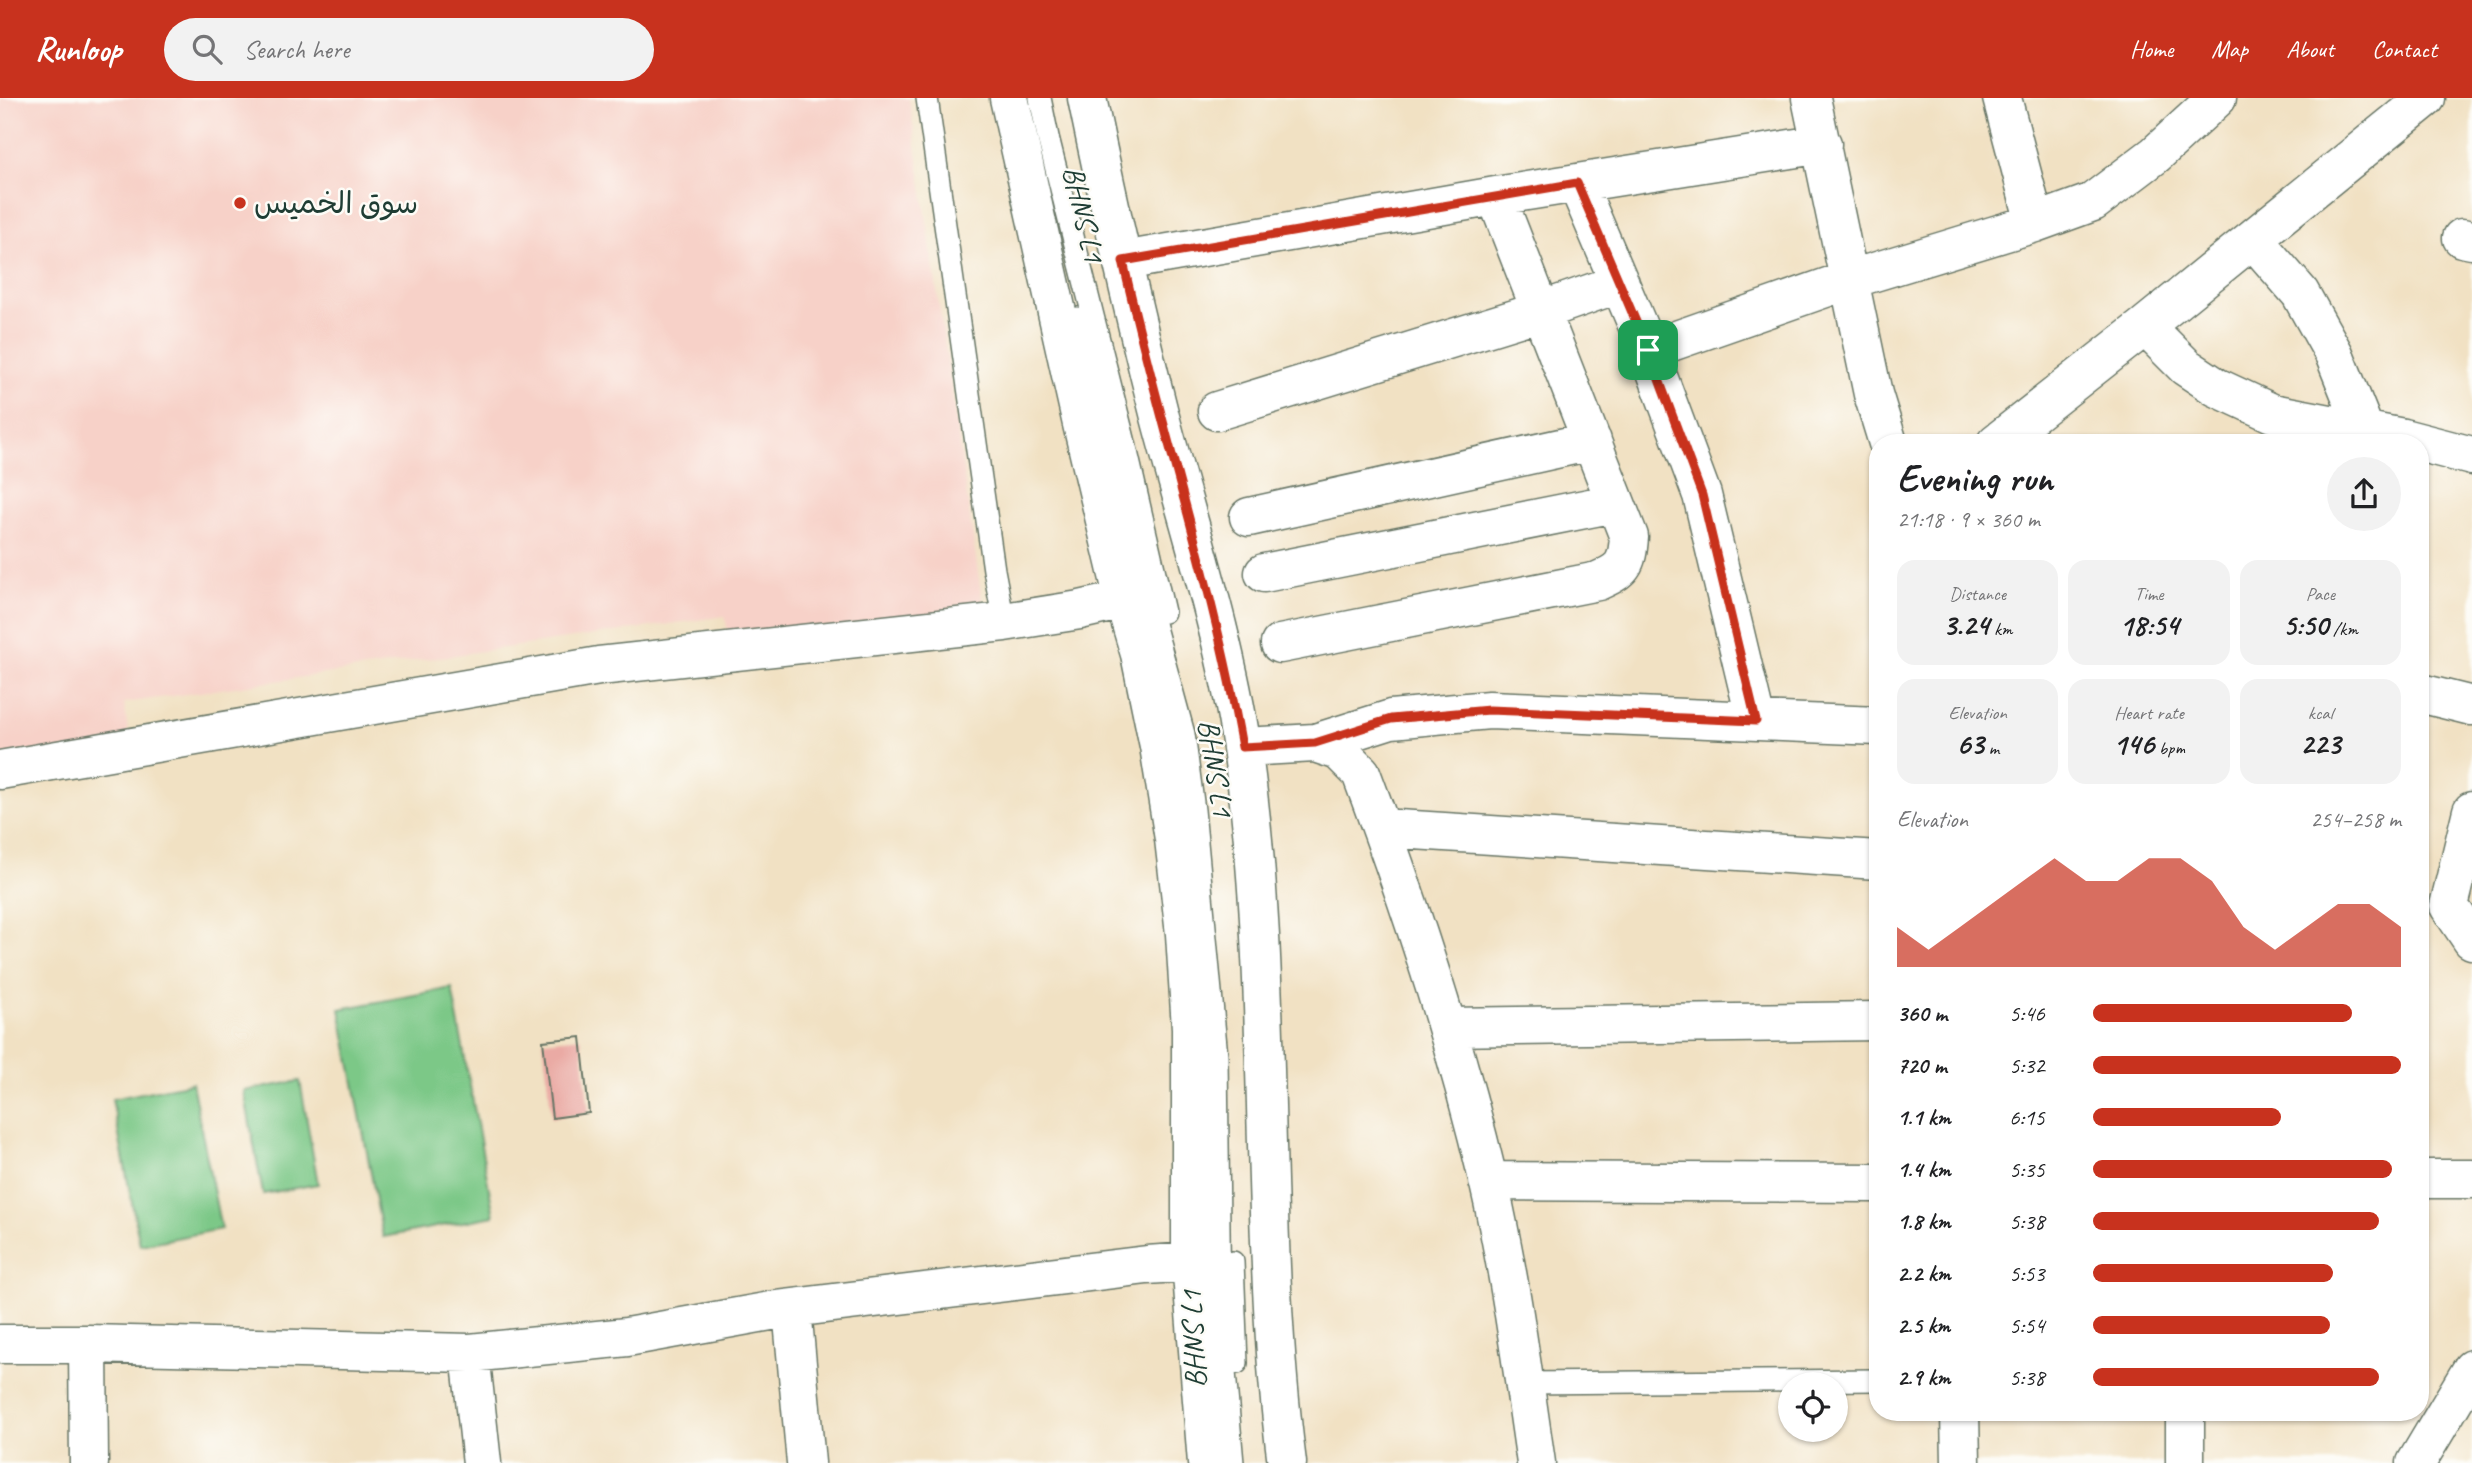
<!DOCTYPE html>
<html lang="en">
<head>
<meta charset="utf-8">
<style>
	:root { --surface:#fff; --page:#f2f2f2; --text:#202124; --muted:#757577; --accent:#c8321e }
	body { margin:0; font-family:Caveat,"Playpen Sans Arabic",sans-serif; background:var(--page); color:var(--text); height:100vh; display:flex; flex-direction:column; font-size:26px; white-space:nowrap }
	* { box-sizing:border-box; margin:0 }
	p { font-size:23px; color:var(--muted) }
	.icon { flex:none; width:38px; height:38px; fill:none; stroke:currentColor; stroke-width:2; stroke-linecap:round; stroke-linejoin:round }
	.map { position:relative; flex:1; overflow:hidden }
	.side { position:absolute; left:1869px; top:336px; width:560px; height:987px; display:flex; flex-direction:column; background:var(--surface); border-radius:28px; box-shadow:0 2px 5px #0004 }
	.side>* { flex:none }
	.controls { position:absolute; left:1778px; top:1274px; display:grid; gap:14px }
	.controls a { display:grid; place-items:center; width:70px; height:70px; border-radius:50%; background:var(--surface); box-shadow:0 2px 5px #0004; font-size:35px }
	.pin { position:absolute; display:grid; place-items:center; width:60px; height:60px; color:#fff; margin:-30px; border-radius:14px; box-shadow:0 4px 10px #0006 }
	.round { display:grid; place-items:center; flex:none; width:74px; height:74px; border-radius:37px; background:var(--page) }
	.overview { display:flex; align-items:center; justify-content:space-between; height:119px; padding:0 28px }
	h1 { font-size:38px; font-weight:800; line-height:52px }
	.metrics { display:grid; grid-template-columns:repeat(3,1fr); gap:10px; height:119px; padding:7px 28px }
	.metrics div { display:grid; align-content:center; border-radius:18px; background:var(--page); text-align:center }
	.metrics b { font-size:30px; font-weight:800 }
	.metrics small { font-size:19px; font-weight:400 }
	.metrics p { font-size:19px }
	.chart { height:196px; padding:14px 28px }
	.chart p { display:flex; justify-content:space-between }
	.chart svg { width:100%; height:126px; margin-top:7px; fill:var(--accent); opacity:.7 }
	ul { padding:0 28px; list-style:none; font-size:23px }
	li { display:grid; grid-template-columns:112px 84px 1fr; align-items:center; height:52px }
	li i { height:18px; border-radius:9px; background:var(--accent) }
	header { display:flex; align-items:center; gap:42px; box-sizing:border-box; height:98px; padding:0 35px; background:var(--accent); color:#fff }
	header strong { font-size:33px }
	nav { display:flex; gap:38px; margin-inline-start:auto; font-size:24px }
	.search { width:490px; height:63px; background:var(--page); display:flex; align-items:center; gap:18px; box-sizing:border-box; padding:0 24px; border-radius:38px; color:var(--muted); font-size:26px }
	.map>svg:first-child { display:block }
	.built { fill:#f7d1c8 }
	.green { fill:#7cc887; stroke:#4e825e; stroke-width:2 }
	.building { fill:#eaaaa4 }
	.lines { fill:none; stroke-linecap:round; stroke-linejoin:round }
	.lane-casing { stroke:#687666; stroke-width:24 }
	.street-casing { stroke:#687666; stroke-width:41 }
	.lane { stroke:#fff; stroke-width:21 }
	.street { stroke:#fff; stroke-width:38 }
	.route-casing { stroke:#fff; stroke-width:14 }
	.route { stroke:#c8321e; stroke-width:9 }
	.poi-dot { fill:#c8321e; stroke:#fdfcf7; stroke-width:2.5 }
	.labels { text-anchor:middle; stroke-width:5; stroke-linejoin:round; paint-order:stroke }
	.poi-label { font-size:30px; fill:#1f3d34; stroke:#fdfcf7; text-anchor:start }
	.street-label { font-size:30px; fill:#1f3d34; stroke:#fdfcf7 }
</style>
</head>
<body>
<header>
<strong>Runloop</strong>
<div class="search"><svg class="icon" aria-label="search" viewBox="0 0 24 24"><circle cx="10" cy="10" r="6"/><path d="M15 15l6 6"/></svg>Search here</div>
<nav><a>Home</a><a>Map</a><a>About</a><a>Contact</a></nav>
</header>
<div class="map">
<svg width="2472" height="1365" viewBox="0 0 2472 1365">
	<rect width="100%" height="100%" fill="#fdfcf7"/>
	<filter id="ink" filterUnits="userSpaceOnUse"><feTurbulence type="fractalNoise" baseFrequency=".0143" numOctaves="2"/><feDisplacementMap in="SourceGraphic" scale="14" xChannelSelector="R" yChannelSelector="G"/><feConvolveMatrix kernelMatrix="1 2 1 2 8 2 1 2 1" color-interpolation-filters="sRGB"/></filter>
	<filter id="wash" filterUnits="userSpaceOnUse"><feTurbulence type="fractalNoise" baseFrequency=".00686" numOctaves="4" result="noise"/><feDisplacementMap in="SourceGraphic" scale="28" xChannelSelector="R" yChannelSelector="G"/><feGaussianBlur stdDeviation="1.57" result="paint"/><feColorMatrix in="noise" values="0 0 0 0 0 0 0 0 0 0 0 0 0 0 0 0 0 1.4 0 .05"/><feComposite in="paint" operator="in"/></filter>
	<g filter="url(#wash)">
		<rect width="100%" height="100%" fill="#f1e1c3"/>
		<path class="built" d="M0,0H909L987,536L734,573L725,518L124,605L131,653L0,672Z"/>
		<path class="green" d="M452,890L494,1118L383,1139L340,911Z
			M300,983L318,1086L263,1096L244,993Z
			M192,985L221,1131L140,1147L112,1001Z"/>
		<g id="blocks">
			<path class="building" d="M581,939L589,1015L552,1020L543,943Z"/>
		</g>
	</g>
	<g filter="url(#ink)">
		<use href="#blocks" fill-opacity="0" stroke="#687666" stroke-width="2"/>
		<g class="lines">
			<g class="lane-casing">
				<path id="lane" d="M927,0L994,472L1004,524
					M1040,0L1048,39L1125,345L1164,514
					M1078,220L1131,441L1184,636L1194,712L1217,958L1220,1217L1233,1365
					M1233,1164L1237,1265
					M1524,1285L1878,1282"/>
			</g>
			<g class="street-casing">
				<path id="street" d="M1009,0L1082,326L1124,502L1140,556L1159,648L1174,741L1185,836L1191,930V1164L1207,1365
					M1087,0C1109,107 1133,213 1160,319C1189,429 1225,537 1242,650C1277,887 1256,1128 1287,1365
					M1811,0L1873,296L1888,345
					M2002,0L2035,125
					M1577,85L1648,252L1702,397L1756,623
					M2462,140L2472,142
					M2253,141L2300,195L2334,256L2365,333
					M1123,163L1496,98L1822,46
					M2145,228L2186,269L2216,289L2272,315L2403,340L2472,358
					M1648,252L1848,182L2035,125L2093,104L2155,57L2217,0
					M1217,313L1541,213L1620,185
					M1996,345L2145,228L2426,0
					M1249,419L1592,343
					M1264,475L1615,405
					M1280,546L1598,483C1623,472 1627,467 1629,439L1496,98
					M2420,595L2472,608
					M1315,645L1391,621L1489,612L1878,628
					M1242,649L1315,645L1339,653L1361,675C1411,808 1455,943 1488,1081C1510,1175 1522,1270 1536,1365
					M0,672L599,568L1004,524L1080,512L1124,502
					M2472,713L2449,808L2472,842
					M1382,730L1878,762
					M1448,929L1878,923
					M2420,1081H2472
					M1488,1083L1878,1085
					M792,1211L806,1365
					M0,1246H88L470,1255L627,1239L776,1212L1147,1167L1191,1164
					M88,1246L89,1365
					M470,1255L482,1365
					M1960,1314L1961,1365
					M2185,1314V1365
					M2416,1365L2472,1271"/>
			</g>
			<use href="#lane" class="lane"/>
			<use href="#street" class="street"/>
		</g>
	</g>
	<g class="lines" filter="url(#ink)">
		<g class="route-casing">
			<path id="route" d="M1577,85L1648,252L1702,397L1756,623L1489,612L1391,621L1315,645L1242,649C1213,485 1159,326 1123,163Z"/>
		</g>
		<use href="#route" class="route"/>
	</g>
	<circle class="poi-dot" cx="240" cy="105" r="7"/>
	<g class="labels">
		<g class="poi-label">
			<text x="254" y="115">سوق الخميس</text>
		</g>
		<g class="street-label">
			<text transform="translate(1084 116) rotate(77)" y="10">BHNS L1</text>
			<text transform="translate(1216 670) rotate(81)" y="10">BHNS L1</text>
			<text transform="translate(1193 1241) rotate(-93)" y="10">BHNS L1</text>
		</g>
	</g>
</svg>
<div class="controls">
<a><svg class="icon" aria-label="locate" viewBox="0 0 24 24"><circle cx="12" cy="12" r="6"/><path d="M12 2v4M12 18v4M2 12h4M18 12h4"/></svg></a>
</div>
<div class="pin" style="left:1648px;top:252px;background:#1e9e55"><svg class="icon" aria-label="arrive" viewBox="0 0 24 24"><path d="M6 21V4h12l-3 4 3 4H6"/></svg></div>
<section class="side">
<div class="overview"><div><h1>Evening run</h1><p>21:18 · 9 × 360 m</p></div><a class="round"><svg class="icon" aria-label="share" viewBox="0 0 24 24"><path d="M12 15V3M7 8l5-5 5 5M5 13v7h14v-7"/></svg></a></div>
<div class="metrics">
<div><p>Distance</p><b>3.24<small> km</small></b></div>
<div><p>Time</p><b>18:54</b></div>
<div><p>Pace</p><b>5:50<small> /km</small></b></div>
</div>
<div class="metrics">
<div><p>Elevation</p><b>63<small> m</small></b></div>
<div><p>Heart rate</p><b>146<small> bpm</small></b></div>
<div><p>kcal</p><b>223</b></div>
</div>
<div class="chart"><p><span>Elevation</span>254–258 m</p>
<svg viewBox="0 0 160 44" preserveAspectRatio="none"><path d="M0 44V30L10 38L20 30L30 22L40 14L50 6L60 14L70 14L80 6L90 6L100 14L110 30L120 38L130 30L140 22L150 22L160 30V44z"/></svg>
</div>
<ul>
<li><b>360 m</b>5:46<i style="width:84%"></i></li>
<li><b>720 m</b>5:32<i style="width:100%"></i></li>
<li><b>1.1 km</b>6:15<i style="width:61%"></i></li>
<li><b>1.4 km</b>5:35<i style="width:97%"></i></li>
<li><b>1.8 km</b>5:38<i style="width:93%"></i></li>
<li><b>2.2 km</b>5:53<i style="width:78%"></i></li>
<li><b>2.5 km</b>5:54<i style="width:77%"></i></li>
<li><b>2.9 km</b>5:38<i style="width:93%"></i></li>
</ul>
</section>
</div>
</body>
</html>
